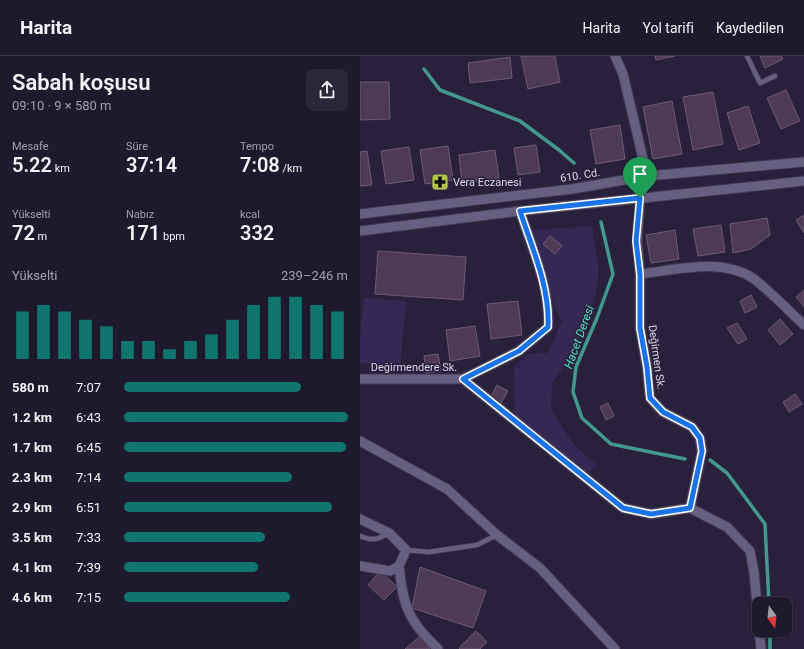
<!DOCTYPE html>
<html lang="tr">
<head>
<meta charset="utf-8">
<style>
	:root { --surface:#1f192d; --page:#2c2639; --text:#f1f3f6; --muted:#a1a0aa; --line:#3c3849; --accent:#0f766e }
	body { margin:0; font-family:Roboto,sans-serif; background:var(--page); color:var(--text); height:100vh; display:flex; flex-direction:column; font-size:15px; white-space:nowrap }
	* { box-sizing:border-box; margin:0 }
	p { font-size:13px; color:var(--muted) }
	.icon { flex:none; width:22px; height:22px; fill:none; stroke:currentColor; stroke-width:2; stroke-linecap:round; stroke-linejoin:round }
	.map { position:relative; flex:1; overflow:hidden }
	.side { display:flex; flex-direction:column; background:var(--surface); width:360px }
	.side>* { flex:none }
	.needle { width:26px; rotate:165deg }
	.tools { position:absolute; left:392px; top:541px; display:grid; gap:8px }
	.tools a { display:grid; place-items:center; width:40px; height:40px; border-radius:8px; background:var(--surface); box-shadow:0 1px 3px #0004,0 0 0 1px var(--line); font-size:20px }
	.pin { position:absolute; display:grid; place-items:center; width:34px; height:34px; color:#fff; margin:-41px -17px; border-radius:50% 50% 50% 0; rotate:-45deg; box-shadow:0 0 4px #0007 }
	.pin .icon { rotate:45deg }
	.round { display:grid; place-items:center; flex:none; width:42px; height:42px; border-radius:8px; background:var(--page) }
	.headline { display:flex; align-items:center; justify-content:space-between; height:68px; padding:0 12px }
	h1 { font-size:22px; font-weight:600; line-height:30px }
	.metrics { display:grid; grid-template-columns:repeat(3,1fr); gap:6px; height:68px; padding:4px 12px }
	.metrics div { display:grid; align-content:center }
	.metrics b { font-size:20px; font-weight:600 }
	.metrics small { font-size:11px; font-weight:400 }
	.metrics p { font-size:11px }
	.chart { height:112px; padding:8px 12px }
	.chart p { display:flex; justify-content:space-between }
	.chart svg { width:100%; height:72px; margin-top:4px; stroke:var(--accent); stroke-width:6 }
	ul { padding:0 12px; list-style:none; font-size:13px }
	li { display:grid; grid-template-columns:64px 48px 1fr; align-items:center; height:30px }
	li i { height:10px; border-radius:5px; background:var(--accent) }
	header { display:flex; align-items:center; gap:24px; box-sizing:border-box; height:56px; padding:0 20px; background:var(--surface); border-bottom:1px solid var(--line) }
	header strong { font-size:19px }
	nav { display:flex; gap:22px; margin-inline-start:auto; font-size:14px }
	main { display:flex; flex:1; min-height:0 }
	.map>svg:first-child { display:block }
	.green { fill:#362855 }
	.lines { fill:none; stroke-linecap:round; stroke-linejoin:round }
	.stream { stroke:#42988f; stroke-width:3.5 }
	.building { fill:#4d3a54; stroke:#6d5975 }
	.service-casing { stroke:#423b53; stroke-width:6 }
	.minor-casing { stroke:#423b53; stroke-width:11 }
	.service { stroke:#675f7f; stroke-width:4.5 }
	.minor { stroke:#675f7f; stroke-width:9 }
	.route-casing { stroke:#fff; stroke-width:8 }
	.route { stroke:#1a73e8; stroke-width:5 }
	.labels { text-anchor:middle; stroke-width:3; stroke-linejoin:round; paint-order:stroke }
	.street-label { font-size:11px; fill:#dad6e9; stroke:#29213c }
	.poi-label { font-size:11px; fill:#dad6e9; stroke:#29213c; text-anchor:start }
	.water-label { font-size:12px; font-style:italic; fill:#54e1c3; stroke:#29213c }
</style>
</head>
<body>
<header>
<strong>Harita</strong>
<nav><a>Harita</a><a>Yol tarifi</a><a>Kaydedilen</a></nav>
</header>
<main>
<section class="side">
<div class="headline"><div><h1>Sabah koşusu</h1><p>09:10 · 9 × 580 m</p></div><a class="round"><svg class="icon" aria-label="share" viewBox="0 0 24 24"><path d="M12 15V3M7 8l5-5 5 5M5 13v7h14v-7"/></svg></a></div>
<div class="metrics">
<div><p>Mesafe</p><b>5.22<small> km</small></b></div>
<div><p>Süre</p><b>37:14</b></div>
<div><p>Tempo</p><b>7:08<small> /km</small></b></div>
</div>
<div class="metrics">
<div><p>Yükselti</p><b>72<small> m</small></b></div>
<div><p>Nabız</p><b>171<small> bpm</small></b></div>
<div><p>kcal</p><b>332</b></div>
</div>
<div class="chart"><p><span>Yükselti</span>239–246 m</p>
<svg viewBox="0 0 160 44" preserveAspectRatio="none"><path d="M5 44V15M15 44V11M25 44V15M35 44V20M45 44V24M55 44V33M65 44V33M75 44V38M85 44V33M95 44V29M105 44V20M115 44V11M125 44V6M135 44V6M145 44V11M155 44V15"/></svg>
</div>
<ul>
<li><b>580 m</b>7:07<i style="width:79%"></i></li>
<li><b>1.2 km</b>6:43<i style="width:100%"></i></li>
<li><b>1.7 km</b>6:45<i style="width:99%"></i></li>
<li><b>2.3 km</b>7:14<i style="width:75%"></i></li>
<li><b>2.9 km</b>6:51<i style="width:93%"></i></li>
<li><b>3.5 km</b>7:33<i style="width:63%"></i></li>
<li><b>4.1 km</b>7:39<i style="width:60%"></i></li>
<li><b>4.6 km</b>7:15<i style="width:74%"></i></li>
</ul>
</section>
<div class="map">
<svg width="444" height="593" viewBox="0 0 444 593">
	<rect width="100%" height="100%" fill="#29213c"/>
	<path class="green" d="M232,170L239,216L234,246L215,297L192,327L191,354L215,390L238,410L226,417L155,360L154,311L168,298L188,297L202,265L195,252L173,174Z
		M4,242L46,245L40,310L0,307V282Z"/>
	<g class="lines">
		<path class="stream" d="M64,13L80,34L160,65L199,94L214,107
			M241,166L253,218L237,262L216,311L213,336L222,362L251,388L325,403
			M350,404L367,417L405,468L409,548
			M410,574V593"/>
	</g>
	<path class="building" d="M161,0H195L200,26L168,33Z
		M295,0H315L296,4Z
		M400,0H421L423,3L405,12Z
		M150,1L152,22L110,27L108,7Z
		M0,26H29L30,63L0,64Z
		M426,34L440,65L421,73L407,42Z
		M353,36L363,88L333,94L323,41Z
		M312,45L322,98L293,103L283,51Z
		M388,50L400,87L379,94L367,57Z
		M260,69L265,103L236,108L230,74Z
		M176,89L180,116L158,119L154,92Z
		M88,90L93,124L65,128L60,94Z
		M49,91L54,124L26,128L21,95Z
		M135,94L139,122L102,127L99,99Z
		M7,95L12,129L0,130V96Z
		M444,159V177L436,164Z
		M407,162L410,179L391,193L373,197L370,168Z
		M361,169L365,196L338,200L333,173Z
		M315,174L319,203L291,207L286,179Z
		M190,180L202,190L195,198L183,188Z
		M18,195L106,201L103,244L15,238Z
		M444,234V251L436,241Z
		M391,239L397,251L385,257L380,245Z
		M158,245L162,279L131,283L127,248Z
		M420,263L433,278L420,289L408,274Z
		M377,267L387,283L378,288L367,272Z
		M115,270L120,300L90,305L86,274Z
		M78,298L81,315L66,317L64,300Z
		M137,329L148,335L140,349L129,344Z
		M435,338L442,348L429,356L423,346Z
		M248,347L254,360L246,364L240,351Z
		M60,511L126,535L113,572L52,552Z
		M20,515L37,531L24,544L8,529Z
		M116,575L127,586L120,593H100L99,592Z
		M59,581L70,593H45Z"/>
	<g class="lines">
		<g class="service-casing">
			<path id="service" d="M387,0L400,27L415,20
				M0,480C13,485 17,484 29,477
				M46,494L69,496L117,489L137,479"/>
		</g>
		<g class="minor-casing">
			<path id="minor" d="M255,0L263,18L287,120
				M0,158L212,133L287,120L444,106
				M0,175L160,155L444,125
				M280,218C316,214 363,201 394,223C412,237 428,254 444,269
				M0,323H103L159,295L188,271C190,231 172,192 160,155
				M103,323L263,452L291,458L330,452L342,395L340,382L332,371L303,356L290,342L287,311L280,272V218L277,185L280,142L287,120
				M0,385L87,433L137,479L180,512L255,593
				M330,452L367,471L390,495L394,516L401,593
				M0,463L29,477L46,494L39,510L30,515L0,510
				M39,510C41,525 42,542 49,556C55,570 67,582 78,593"/>
		</g>
		<use href="#service" class="service"/>
		<use href="#minor" class="minor"/>
	</g>
	<g class="lines">
		<g class="route-casing">
			<path id="route" d="M280,142L276,185L280,218V272L287,311L290,342L303,356L332,371L340,382L342,395L330,452L291,458L263,452L103,323L159,295L188,271C190,231 172,192 160,155Z"/>
		</g>
		<use href="#route" class="route"/>
	</g>
	<defs>
		<g id="pharmacy-square" transform="scale(0.9)"><rect x="-9" y="-9" width="18" height="18" rx="4" fill="#b3c24b" stroke="#29213c"/><path d="M-2-6h4v4h4v4h-4v4h-4v-4h-4v-4h4Z" fill="#111"/></g>
	</defs>
	<g fill-rule="evenodd">
		<use href="#pharmacy-square" x="80" y="126"/>
	</g>
	<g class="labels">
		<g class="street-label">
			<text transform="translate(220 119) rotate(-9)" y="4">610. Cd.</text>
			<text transform="translate(297 301) rotate(82)" y="4">Değirmen Sk.</text>
			<text x="54" y="315">Değirmendere Sk.</text>
		</g>
		<g class="poi-label">
			<text x="93" y="130">Vera Eczanesi</text>
		</g>
		<g class="water-label">
			<text transform="translate(219 281) rotate(-70)" y="4">Hacet Deresi</text>
		</g>
	</g>
</svg>
<div class="tools">
<a><svg class="needle" viewBox="-14 -14 28 28"><path d="M0-13l5 13h-10z" fill="#e53935"/><path d="M0 13l5-13h-10z" fill="#a1a0aa"/></svg></a>
</div>
<div class="pin" style="left:280px;top:142px;background:#1e9e55"><svg class="icon" aria-label="arrive" viewBox="0 0 24 24"><path d="M6 21V4h12l-3 4 3 4H6"/></svg></div>
</div>
</main>
</body>
</html>
